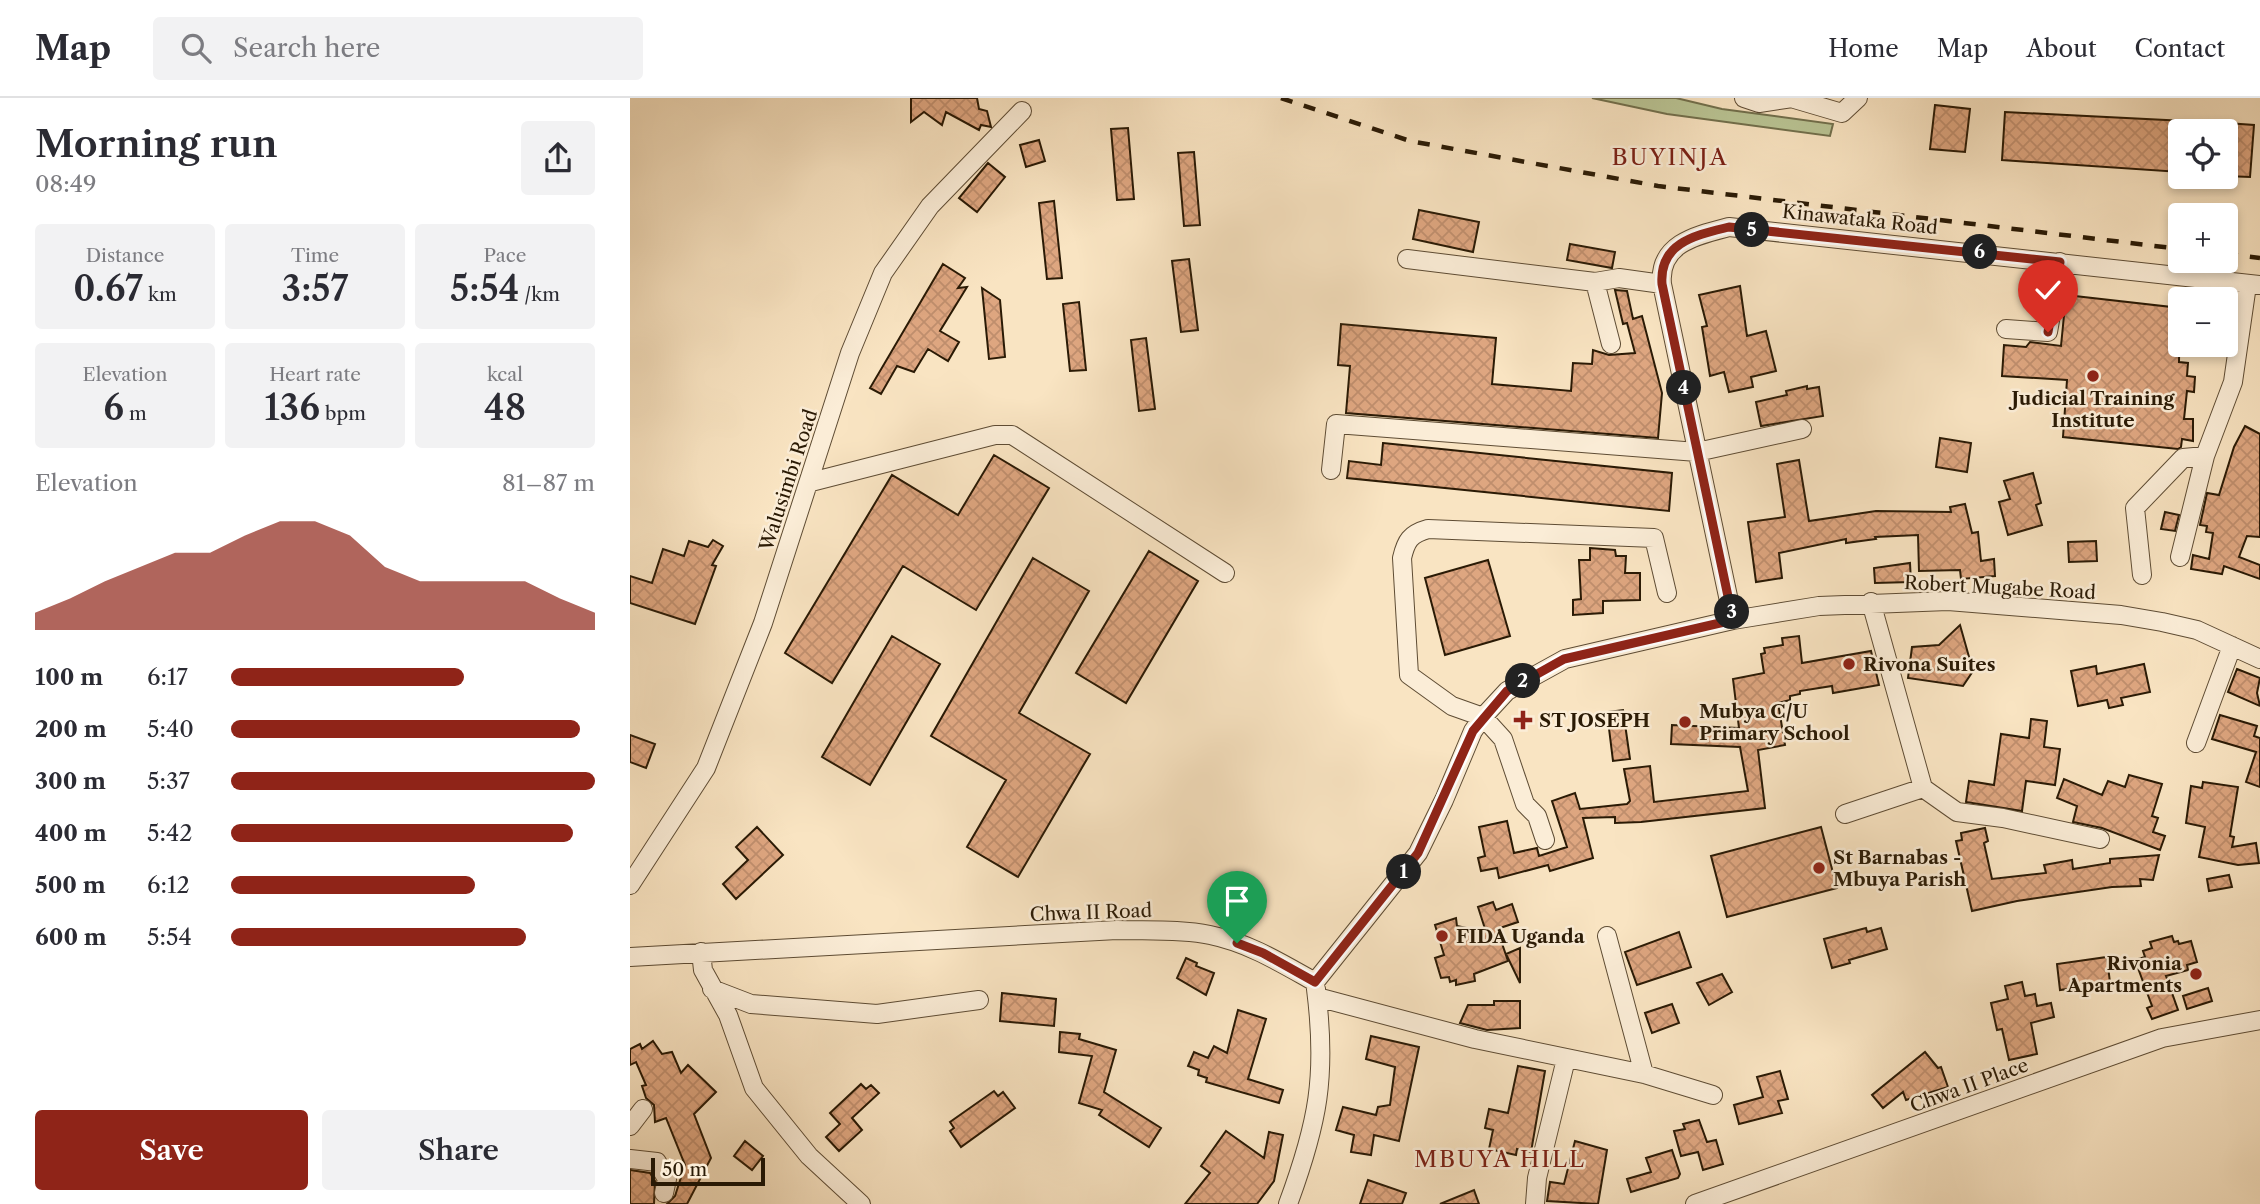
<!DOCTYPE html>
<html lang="en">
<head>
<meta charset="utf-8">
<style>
	:root { --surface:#fff; --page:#f2f2f3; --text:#2b2b33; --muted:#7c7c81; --line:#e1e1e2; --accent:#8f2418 }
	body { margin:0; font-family:"Libre Caslon Text",serif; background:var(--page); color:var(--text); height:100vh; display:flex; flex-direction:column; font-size:26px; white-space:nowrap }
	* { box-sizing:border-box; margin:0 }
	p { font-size:23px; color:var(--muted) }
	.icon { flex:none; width:38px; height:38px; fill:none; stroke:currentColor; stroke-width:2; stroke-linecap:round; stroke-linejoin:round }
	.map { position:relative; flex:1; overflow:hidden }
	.details { display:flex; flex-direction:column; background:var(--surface); width:630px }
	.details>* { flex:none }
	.fabs { position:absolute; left:1538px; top:21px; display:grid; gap:14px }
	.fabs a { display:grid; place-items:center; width:70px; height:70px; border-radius:7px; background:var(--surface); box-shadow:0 4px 10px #0003; font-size:35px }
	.scale { position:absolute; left:21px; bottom:18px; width:114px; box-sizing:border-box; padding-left:7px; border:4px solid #2a1a05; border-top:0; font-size:19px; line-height:24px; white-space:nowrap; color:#2a1a05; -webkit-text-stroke:5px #fbedd7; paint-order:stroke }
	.pin { position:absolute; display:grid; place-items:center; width:60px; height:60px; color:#fff; margin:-72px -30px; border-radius:50% 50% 50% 0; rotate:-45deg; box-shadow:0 0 7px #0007 }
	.pin .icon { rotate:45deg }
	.km { position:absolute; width:35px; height:35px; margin:-18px; border-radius:50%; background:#222; color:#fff; font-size:19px; line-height:35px; text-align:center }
	.round { display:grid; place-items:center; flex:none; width:74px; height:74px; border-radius:7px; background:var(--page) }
	.head { display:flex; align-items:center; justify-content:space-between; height:119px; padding:0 35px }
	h1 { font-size:38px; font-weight:600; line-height:52px }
	.metrics { display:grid; grid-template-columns:repeat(3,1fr); gap:10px; height:119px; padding:7px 35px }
	.metrics div { display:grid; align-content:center; border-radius:7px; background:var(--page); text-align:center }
	.metrics b { font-size:35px; font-weight:600 }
	.metrics small { font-size:19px; font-weight:400 }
	.metrics p { font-size:19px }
	.chart { height:196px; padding:14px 35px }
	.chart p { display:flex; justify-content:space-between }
	.chart svg { width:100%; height:126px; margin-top:7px; fill:var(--accent); opacity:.7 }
	.primary-button { display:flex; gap:14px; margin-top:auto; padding:14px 35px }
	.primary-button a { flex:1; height:80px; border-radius:7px; background:var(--accent); color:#fff; font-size:28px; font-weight:600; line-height:80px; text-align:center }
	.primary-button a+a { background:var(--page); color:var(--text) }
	ul { padding:0 35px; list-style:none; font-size:23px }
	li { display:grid; grid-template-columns:112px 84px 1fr; align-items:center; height:52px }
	li i { height:18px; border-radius:9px; background:var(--accent) }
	header { display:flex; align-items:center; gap:42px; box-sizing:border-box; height:98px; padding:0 35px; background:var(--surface); border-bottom:2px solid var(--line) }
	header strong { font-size:33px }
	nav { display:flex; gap:38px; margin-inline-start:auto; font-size:24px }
	.search { width:490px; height:63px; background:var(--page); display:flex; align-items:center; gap:18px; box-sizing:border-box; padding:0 24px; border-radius:7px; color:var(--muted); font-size:26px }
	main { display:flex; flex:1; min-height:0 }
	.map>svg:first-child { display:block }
	.green { fill:#bac595; stroke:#72704d; stroke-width:2 }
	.building { fill:url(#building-cross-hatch); stroke:#2a1a05; stroke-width:2 }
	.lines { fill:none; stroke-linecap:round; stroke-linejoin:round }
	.minor-casing { stroke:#5e4c34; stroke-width:20 }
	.minor { stroke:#fbedd7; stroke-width:18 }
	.rail { stroke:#2a1a05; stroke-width:4.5; stroke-dasharray:12 12; stroke-linecap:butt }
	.route-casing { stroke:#fff; stroke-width:14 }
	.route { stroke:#8f2418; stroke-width:9 }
	.poi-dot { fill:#8f2418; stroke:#fbedd7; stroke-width:2.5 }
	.labels { text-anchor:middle; stroke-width:5; stroke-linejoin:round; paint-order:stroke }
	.street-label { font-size:19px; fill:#2a1a05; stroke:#fbedd7 }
	.poi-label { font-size:19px; font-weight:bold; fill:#2a1a05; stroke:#fbedd7; text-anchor:start }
	.quarter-label { font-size:23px; letter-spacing:2px; fill:#7a1f14; stroke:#fbedd7 }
</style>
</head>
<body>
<header>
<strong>Map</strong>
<div class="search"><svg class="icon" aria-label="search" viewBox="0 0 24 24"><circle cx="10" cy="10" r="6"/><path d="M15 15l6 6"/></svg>Search here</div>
<nav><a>Home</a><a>Map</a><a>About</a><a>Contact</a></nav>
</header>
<main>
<section class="details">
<div class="head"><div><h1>Morning run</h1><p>08:49</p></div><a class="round"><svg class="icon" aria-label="share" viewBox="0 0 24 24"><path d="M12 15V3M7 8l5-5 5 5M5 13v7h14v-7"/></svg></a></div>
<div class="metrics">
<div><p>Distance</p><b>0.67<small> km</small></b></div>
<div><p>Time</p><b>3:57</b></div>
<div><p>Pace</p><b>5:54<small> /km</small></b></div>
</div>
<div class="metrics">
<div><p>Elevation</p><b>6<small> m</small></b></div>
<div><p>Heart rate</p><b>136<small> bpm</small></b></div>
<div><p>kcal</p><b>48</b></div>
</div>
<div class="chart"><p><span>Elevation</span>81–87 m</p>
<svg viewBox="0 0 160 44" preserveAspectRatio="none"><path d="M0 44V38L10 33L20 27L30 22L40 17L50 17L60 11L70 6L80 6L90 11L100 22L110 27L120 27L130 27L140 27L150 33L160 38V44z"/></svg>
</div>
<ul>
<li><b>100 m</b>6:17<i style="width:64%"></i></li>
<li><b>200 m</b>5:40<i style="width:96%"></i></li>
<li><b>300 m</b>5:37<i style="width:100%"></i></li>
<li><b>400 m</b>5:42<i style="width:94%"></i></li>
<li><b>500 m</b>6:12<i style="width:67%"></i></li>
<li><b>600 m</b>5:54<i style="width:81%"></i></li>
</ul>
<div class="primary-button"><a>Save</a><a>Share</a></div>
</section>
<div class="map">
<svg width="1630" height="1106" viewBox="0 0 1630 1106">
	<defs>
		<pattern id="building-cross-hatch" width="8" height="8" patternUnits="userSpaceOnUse" patternTransform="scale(1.75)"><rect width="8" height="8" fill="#dea680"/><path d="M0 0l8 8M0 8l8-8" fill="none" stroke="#bf8e6d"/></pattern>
	</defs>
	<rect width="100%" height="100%" fill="#f9e4c2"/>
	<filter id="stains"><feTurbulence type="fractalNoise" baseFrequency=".00286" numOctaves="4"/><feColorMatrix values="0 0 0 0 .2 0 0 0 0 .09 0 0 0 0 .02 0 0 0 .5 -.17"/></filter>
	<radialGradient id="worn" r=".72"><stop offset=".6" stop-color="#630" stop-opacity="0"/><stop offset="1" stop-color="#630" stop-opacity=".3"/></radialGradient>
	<path class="green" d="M962,0H1046L1092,11L1203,26L1200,38L1037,16Z"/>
	<path class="building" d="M281,0H347L349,11L357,13L361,29L351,27L349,32L316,14L312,27L294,14L281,24Z
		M1305,7L1340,11L1335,54L1300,51Z
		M1375,14L1575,24L1574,33H1550V74L1372,62Z
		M1596,25L1624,27L1620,79L1596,78Z
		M498,30L504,101L487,102L481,31Z
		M409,42L415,63L396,69L390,47Z
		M564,54L570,127L554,128L548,55Z
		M358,65L375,79L347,114L329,100Z
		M424,103L432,180L417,181L409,105Z
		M789,112L849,124L843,154L783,141Z
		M940,146L985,154L982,170L937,162Z
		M559,161L568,232L551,234L542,163Z
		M313,166L335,180L328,190L337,189L310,233L329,244L318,263L298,251L284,274L267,268L251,296L240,290Z
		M1110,188L1117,238L1136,233L1146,273L1121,279L1123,289L1099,294L1094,274L1080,278L1072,229L1077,228L1069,197Z
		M352,190L370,202L375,259L359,261Z
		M985,192L997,193L1003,221L1012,218L1032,295L1028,340L716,315L720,268L708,267L711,226L866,240L862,286L941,293L943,265L962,266L963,252L979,257L1005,255L997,225L993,226Z
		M1436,197L1550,210L1549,264L1558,265L1557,278L1565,279L1564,294L1557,293L1554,321H1563V343L1552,341L1551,349L1548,351L1433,339L1437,282L1372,278L1374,247L1396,249L1400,244L1431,248Z
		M449,204L456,272L440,273L433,206Z
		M516,240L525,311L509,313L501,242Z
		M1177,288V291L1189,289L1193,318L1131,328L1126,304L1157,297L1156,293Z
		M1615,328L1630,336V439L1617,438L1609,459L1630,467V481L1594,468L1592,476L1561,471L1563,457L1579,461L1583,435L1576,434L1577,428L1570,427L1577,395L1589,397L1604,349Z
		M1310,340L1341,345L1337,374L1306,369Z
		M753,345L1042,375L1039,413L717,380L719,363L751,367Z
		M364,357L419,390L346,512L273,468L202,585L155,555L262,377L328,417Z
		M1169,362L1179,423L1246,413L1321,414L1320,409L1335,406L1342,435L1348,434L1351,463L1364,461L1365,478L1331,481L1330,472L1289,473L1288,437L1245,439L1246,441L1216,445V441L1149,455L1152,480L1126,484L1118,424L1155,419L1147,366Z
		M1403,375L1411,405L1406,407L1412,427L1378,437L1369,404L1380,401L1374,383Z
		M1535,414L1549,417L1545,433L1531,431Z
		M83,442L93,448L82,467L86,468L65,526L0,505V478L22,485L33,451L54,458L59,443L78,449Z
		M1466,443L1467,463L1439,464L1438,444Z
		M960,450L985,452L986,458H996L995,475H1010V502L973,503V515L943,517V502L951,501L949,462H960Z
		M519,453L568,483L496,605L446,575Z
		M403,460L459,493L389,615L460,656L388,779L337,749L376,682L301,638Z
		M858,462L880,538L815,557L795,480Z
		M1280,465L1281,484L1245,485L1244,470Z
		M1330,527L1343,573L1333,588L1278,580L1282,549L1309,547Z
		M262,538L310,566L240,687L192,659Z
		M1169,538L1172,565L1241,553L1249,587L1203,595L1202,588L1170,593V596L1160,598V602L1148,605L1155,647L1128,652L1135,710L1011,724L985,725V719L953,720L963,760L920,773L918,767L869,780L867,770L851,773L848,760L855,758L849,729L877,723L884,755L907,750L909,758L937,749L922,703L945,695L950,711L997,706L1000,703L994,671L1020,668L1024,704L1118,693L1110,649L1041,646L1042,627L1109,630L1103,581L1134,575L1131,556L1135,555L1134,550L1153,547L1152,540Z
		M1514,566L1520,594L1491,600L1493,607L1479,610L1477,602L1448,608L1441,573L1466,568L1467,576Z
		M1607,571L1630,580L1627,595L1630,608L1598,594Z
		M993,612L1000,661L983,663L977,614Z
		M1590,617L1627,628L1624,638L1630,640V689L1616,684L1626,654L1582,641Z
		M1401,621L1417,623L1414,649L1430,651L1425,687L1396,683L1392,713L1336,704L1339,683L1364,687L1371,636L1399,640Z
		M0,637L25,646L16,670L0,664Z
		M1499,677L1532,686L1522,718L1528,720L1523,734L1535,738L1530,752L1472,730L1443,724L1447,708L1427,700L1434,681L1472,697L1478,683L1495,689Z
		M1573,684L1608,689L1600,738L1604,739L1602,749L1626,745L1629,765L1608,767L1569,759L1575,729L1556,725L1561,688L1572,690Z
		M127,729L153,757L106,801L93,786L118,762L106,749Z
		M1191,729L1207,790L1097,819L1081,758Z
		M1355,730L1358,743L1354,745L1362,781L1416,775L1414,767L1442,762L1443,771L1480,765V761L1529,757L1523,782L1510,781L1511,788L1482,789L1387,803L1342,813L1326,743L1332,742L1331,735Z
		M1599,777L1602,789L1579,793L1577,781Z
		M863,804L866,812L882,806L888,824L867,831L878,863L844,876L845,883L826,887V882L820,884L819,879L811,880L805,860L814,857L805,827L826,820L827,828L856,834L848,809Z
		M1236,830L1237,834L1251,830L1257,851L1219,862L1220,865L1202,870L1194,841Z
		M1049,834L1061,869L1007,887L995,854Z
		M1542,838L1544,844L1548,843L1549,846L1561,843L1567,864L1557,867L1558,872L1536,878L1548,912L1522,921L1517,910L1522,908L1505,862L1515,859L1513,853L1522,850L1520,844Z
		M890,850V885L876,856Z
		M1477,859L1480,885L1430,892L1427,866Z
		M556,860L567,865L566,868L584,875L576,897L547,880Z
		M1092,876L1102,894L1079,907L1067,885Z
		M1392,884L1395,898L1405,896L1407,908L1421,905L1424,919L1401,925L1407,956L1379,962L1372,931L1367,932L1361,905L1378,901L1375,888Z
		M1578,890L1582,903L1557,911L1553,898Z
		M372,895L426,901L424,928L370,923Z
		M864,903H890V930L857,932L830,925L838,907H864Z
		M1042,906L1049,925L1022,935L1015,915Z
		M608,912L636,921L618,981L653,992L649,1005L576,984L577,980L568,977L569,972L558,968L564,954L578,960L584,948L597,955Z
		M430,934L450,936L449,941L486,952L474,994L531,1030L519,1049L469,1017L472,1012L449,1005L462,958L429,954Z
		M741,938L789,949L769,1043L744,1037L741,1057L721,1054L724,1037L706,1032L713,1009L746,1017L748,1009L760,1007L765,969L736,961Z
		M23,943L32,956L42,954L51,975L58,967L86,994L64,1016L81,1060L57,1106H37L45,1098L55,1067L36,1020L25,1024L24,1007L16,1000L12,988L16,987L6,964L0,967V951L10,946L12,951Z
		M1295,954L1308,970L1311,969L1318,989L1276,1002L1273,994L1253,1010L1242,997Z
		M888,968L915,973L901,1054L887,1051L886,1057L859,1051L863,1032L855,1030L859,1011L878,1015Z
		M1150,973L1158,1001L1148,1003L1152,1015L1109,1026L1104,1007L1133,999L1127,979Z
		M231,986L236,991L241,987L249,995L222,1020L232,1032L209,1053L196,1039L210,1026L200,1015Z
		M364,993L368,998L373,994L385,1010L331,1049L320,1033L324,1030L320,1024Z
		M1069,1022L1077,1044L1086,1042L1093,1066L1073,1072L1068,1054L1051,1058L1044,1033L1055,1031L1053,1026Z
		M596,1033L634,1060L639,1034L653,1037L644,1083L627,1106H555L580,1075L571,1068Z
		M115,1043L133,1058L122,1072L104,1058Z
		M945,1043L977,1052L968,1106L917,1103L920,1084L934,1086Z
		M1042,1052L1050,1076L1048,1080L1001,1094L997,1081L1021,1074L1016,1060Z
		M0,1072L20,1075L25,1083L24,1106H0Z
		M738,1082L776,1095L772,1106H730Z
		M844,1092L849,1106H810Z"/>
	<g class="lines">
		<g class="minor-casing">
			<path id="minor" d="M1114,0L1129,5L1162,0
				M1161,0L1212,15L1228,0
				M777,161L965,184
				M1376,231L1418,234L1430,164
				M981,246L965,184L989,180L1032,186
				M701,372L706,326L1067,354L1172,331
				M181,384L365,337H382L595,475
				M1550,459L1575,358L1603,284L1617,187
				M1512,477L1505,410L1553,360L1575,358
				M1241,504L1293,690
				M1103,522L1032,186C1028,145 1068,137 1099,129L1630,187
				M1566,645L1602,548
				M1215,716L1293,690L1327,714L1373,720L1470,741
				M915,742L907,718L895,706L873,641L853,619L822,608L779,577L772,460C776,443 780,436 798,431L1024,440L1037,495
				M0,787L76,670L133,525L220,255L253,175L300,108L392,13
				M977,838L1014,976
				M71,854L73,872L98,917L124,990L179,1058L231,1106
				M0,859L487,832C518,833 550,831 580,837C619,845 651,865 685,884
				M685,884L788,755L814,702L843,633L853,619L877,593L935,561L1103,522L1189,508L1318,503L1491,517L1532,524L1567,532L1630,561
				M82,891L121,906L247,916L349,902
				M687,899L845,941L1014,976L1083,997
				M0,1028L13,1011
				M0,1061L27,1064L37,1081L34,1095
				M658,1106C688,1025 697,978 686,891
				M905,1106L907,1080L936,961
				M1065,1106L1532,940L1630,922"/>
		</g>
		<use href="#minor" class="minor"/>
		<path class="rail" d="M651,0L780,43L1028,88L1550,151
			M1596,156L1630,160"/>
	</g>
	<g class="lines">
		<g class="route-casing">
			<path id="route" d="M607,845L633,855L685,884L788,755L843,633L877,593L934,561L1103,522L1032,186C1029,144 1067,137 1099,129L1430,164L1418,234"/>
		</g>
		<use href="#route" class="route"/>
	</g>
	<g class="poi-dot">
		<circle cx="1463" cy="278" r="7"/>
		<circle cx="1219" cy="566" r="7"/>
		<path d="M889.5 611.5h7v7h7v7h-7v7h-7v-7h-7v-7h7z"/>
		<circle cx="1055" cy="624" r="7"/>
		<circle cx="1189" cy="770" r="7"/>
		<circle cx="812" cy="838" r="7"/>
		<circle cx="1566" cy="876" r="7"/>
	</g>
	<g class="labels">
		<g class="street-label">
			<text transform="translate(1230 121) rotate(6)" y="7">Kinawataka Road</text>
			<text transform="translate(158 382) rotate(-72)" y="7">Walusimbi Road</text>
			<text transform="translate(1370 489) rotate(3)" y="7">Robert Mugabe Road</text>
			<text transform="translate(461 814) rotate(-2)" y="7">Chwa II Road</text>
			<text transform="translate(1339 987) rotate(-20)" y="7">Chwa II Place</text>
		</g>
		<g class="poi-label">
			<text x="1463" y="307" text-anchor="middle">Judicial Training<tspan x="1463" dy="22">Institute</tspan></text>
			<text x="1233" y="573">Rivona Suites</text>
			<text x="1069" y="620">Mubya C/U<tspan x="1069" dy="22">Primary School</tspan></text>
			<text x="909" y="629">ST JOSEPH</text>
			<text x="1203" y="766">St Barnabas -<tspan x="1203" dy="22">Mbuya Parish</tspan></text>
			<text x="826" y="845">FIDA Uganda</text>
			<text x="1552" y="872" text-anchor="end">Rivonia<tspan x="1552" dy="22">Apartments</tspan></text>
		</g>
		<g class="quarter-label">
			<text x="1040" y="67">BUYINJA</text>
			<text x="870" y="1069">MBUYA HILL</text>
		</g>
	</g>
	<rect width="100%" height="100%" filter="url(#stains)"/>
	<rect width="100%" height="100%" fill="url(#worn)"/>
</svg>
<div class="fabs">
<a><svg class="icon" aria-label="locate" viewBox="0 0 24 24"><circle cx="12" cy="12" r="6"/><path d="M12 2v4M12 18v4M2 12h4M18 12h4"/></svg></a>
<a>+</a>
<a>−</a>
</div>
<div class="scale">50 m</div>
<div class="pin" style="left:607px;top:845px;background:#1e9e55"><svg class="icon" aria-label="arrive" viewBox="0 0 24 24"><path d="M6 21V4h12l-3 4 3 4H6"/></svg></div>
<div class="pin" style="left:1418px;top:234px;background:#d93025"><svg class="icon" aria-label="check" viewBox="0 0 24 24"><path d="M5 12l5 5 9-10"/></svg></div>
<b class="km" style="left:774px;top:774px">1</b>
<b class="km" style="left:893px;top:583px">2</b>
<b class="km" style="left:1102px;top:514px">3</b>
<b class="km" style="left:1054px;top:290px">4</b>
<b class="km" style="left:1122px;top:132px">5</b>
<b class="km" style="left:1350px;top:154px">6</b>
</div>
</main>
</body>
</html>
